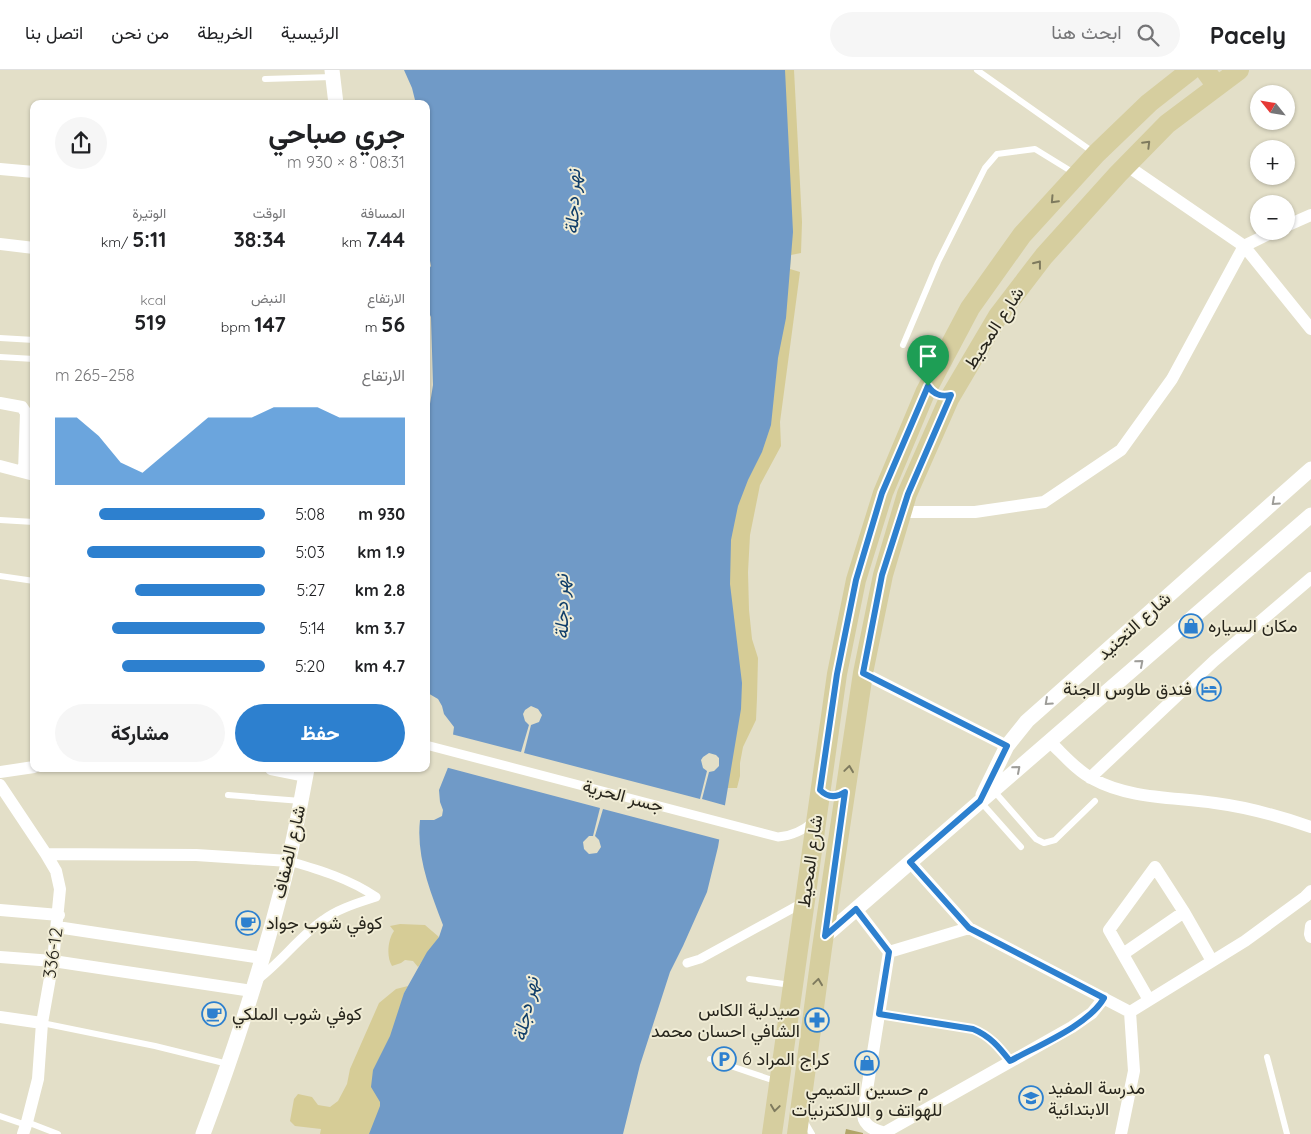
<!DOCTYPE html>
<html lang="ar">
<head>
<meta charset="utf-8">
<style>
	:root { --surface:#fff; --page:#f6f6f6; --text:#202124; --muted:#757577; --line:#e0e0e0; --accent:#2d80cf }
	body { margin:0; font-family:Quicksand,Vazirmatn,sans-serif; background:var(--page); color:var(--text); direction:rtl; height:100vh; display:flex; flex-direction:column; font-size:19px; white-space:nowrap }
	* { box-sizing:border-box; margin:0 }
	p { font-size:16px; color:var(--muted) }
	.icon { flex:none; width:28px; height:28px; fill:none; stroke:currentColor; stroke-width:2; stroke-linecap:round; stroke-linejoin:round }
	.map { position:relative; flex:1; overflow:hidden; direction:ltr }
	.panel { position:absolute; left:30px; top:30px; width:400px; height:672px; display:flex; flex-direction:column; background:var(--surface); border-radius:10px; box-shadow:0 1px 4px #0004; direction:rtl }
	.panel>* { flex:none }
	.needle { width:32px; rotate:300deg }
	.fabs { position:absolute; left:1250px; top:15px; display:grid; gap:10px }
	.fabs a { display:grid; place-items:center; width:45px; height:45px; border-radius:50%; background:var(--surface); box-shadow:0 1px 4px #0004; font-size:25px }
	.pin { position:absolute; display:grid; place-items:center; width:42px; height:42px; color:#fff; margin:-51px -21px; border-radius:50% 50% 50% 0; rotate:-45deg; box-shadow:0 0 5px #0007 }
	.pin .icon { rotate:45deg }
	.round { display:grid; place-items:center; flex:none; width:52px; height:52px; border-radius:26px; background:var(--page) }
	.overview { display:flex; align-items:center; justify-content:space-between; height:85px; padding:0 25px }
	h1 { font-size:28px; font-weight:700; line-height:38px }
	.stats { display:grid; grid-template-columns:repeat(3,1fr); gap:8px; height:85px; padding:5px 25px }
	.stats div { display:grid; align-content:center }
	.stats b { font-size:21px; font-weight:700 }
	.stats small { font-size:14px; font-weight:400 }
	.stats p { font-size:14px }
	.chart { height:140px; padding:10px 25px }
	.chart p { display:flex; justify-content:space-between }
	.chart svg { width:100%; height:90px; margin-top:5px; fill:var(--accent); opacity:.7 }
	.cta { display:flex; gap:10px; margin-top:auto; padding:10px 25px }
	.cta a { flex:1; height:58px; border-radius:30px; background:var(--accent); color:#fff; font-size:20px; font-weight:700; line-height:58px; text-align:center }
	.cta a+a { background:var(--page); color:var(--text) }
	ul { padding:0 25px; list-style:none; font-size:16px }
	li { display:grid; grid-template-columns:80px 60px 1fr; align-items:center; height:38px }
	li i { height:12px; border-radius:6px; background:var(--accent) }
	header { display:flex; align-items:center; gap:30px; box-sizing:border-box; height:70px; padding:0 25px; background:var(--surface); border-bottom:1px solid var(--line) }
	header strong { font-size:24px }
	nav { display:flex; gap:28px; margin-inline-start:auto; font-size:18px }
	.search { width:350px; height:45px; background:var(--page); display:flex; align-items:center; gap:12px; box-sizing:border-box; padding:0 18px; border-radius:28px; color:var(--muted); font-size:19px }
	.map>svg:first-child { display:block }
	.green { fill:#d6cc96 }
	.water { fill:#709ac7 }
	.pier { fill:#e3dfc8 }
	.building { fill:#b0a569 }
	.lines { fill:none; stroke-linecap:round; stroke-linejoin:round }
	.service { stroke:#fff; stroke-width:6 }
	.pedestrian { stroke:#fff; stroke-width:9 }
	.minor { stroke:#fff; stroke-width:12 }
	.tertiary { stroke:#fff; stroke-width:15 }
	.primary { stroke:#d6ce9f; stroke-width:20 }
	.oneway { stroke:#7e7a5e }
	.oneway2 { stroke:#9e9d99 }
	.route-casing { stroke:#fff; stroke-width:10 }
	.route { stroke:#2d80cf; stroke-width:6 }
	.labels { text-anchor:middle; stroke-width:4; stroke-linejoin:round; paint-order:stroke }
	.street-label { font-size:18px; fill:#27251c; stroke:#f0ecd5 }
	.poi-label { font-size:18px; fill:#27251c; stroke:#f0ecd5; text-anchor:start }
	.water-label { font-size:19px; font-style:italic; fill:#103e69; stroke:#f0ecd5 }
</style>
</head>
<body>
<header>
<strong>Pacely</strong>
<div class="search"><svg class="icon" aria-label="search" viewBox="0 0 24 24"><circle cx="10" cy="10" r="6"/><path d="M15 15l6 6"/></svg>ابحث هنا</div>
<nav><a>الرئيسية</a><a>الخريطة</a><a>من نحن</a><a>اتصل بنا</a></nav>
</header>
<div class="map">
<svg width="1311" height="1064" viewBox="0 0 1311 1064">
	<rect width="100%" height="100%" fill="#e3dfc8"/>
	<path class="green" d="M768,0H794L802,152L801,183L791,185L790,199L800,202L780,352L781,376L760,415L750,465L748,502L749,540L752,569L758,588L757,628L756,650L743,677L740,693V706L737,718H727L732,688L725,469Z
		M400,854L425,855L439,867L418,897L413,891L405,890L401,893L392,896C386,887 388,869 394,861L390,856Z
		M408,916L404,923L382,1064H320L321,1059L295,1056L290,1051L294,1029L298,1024L312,1027L318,1035L330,1037L338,1031L347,1014L350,999L379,933L396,919Z"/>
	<path class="water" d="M404,0H785L793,162L786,248L778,288L771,355L762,382L748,410L738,436L731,470L730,514L742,613L741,639L718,777L707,822L683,876L670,902L640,995L623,1064H369L380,1036V1032L371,1017L373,1000L390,966L404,923L427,882L439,867L443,855C430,821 416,786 420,750H434L442,746L443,740L440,732L439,720L449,695L454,657L444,644L442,636L438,629L426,622V359L433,315L431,247L429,243L426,242V203L431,196L426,170V34H416L412,18Z"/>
	<path class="pier" d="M531,636L538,639L542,645L539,652L531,655L524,683L700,729L707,701L703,698L701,690L703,687L709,683L716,685L719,688V696L714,701L709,702L702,729L727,736L721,770L603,739L595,766L599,770L601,777L597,783L589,784L584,779L583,772L589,766H593L600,738L445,697V683L451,664L521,682L529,655L525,651L523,644L525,640Z"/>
	<path class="building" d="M846,1059L863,1063V1064H845Z"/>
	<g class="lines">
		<path class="service" d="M977,0L1093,82
			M265,9L332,7
			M0,268L34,270
			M903,275L938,192L985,98L997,84L1035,79L1074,103
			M0,287L34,289
			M0,450L34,452
			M0,506L34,511
			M994,721L1036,769L1044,773L1055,770L1095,731
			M228,725L301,731
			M980,731L1021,777
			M749,909L791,915
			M879,944L973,959C991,966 998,976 1010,991
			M42,953L155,976L228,994
			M1267,987L1287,1064
			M710,989L778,1012
			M0,1046L26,1055
			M27,1052L58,1064
			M805,1052L812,1064"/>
		<path class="pedestrian" d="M426,675L778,767C792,766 803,761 814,751
			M289,791C320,800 350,809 376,827
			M687,893L700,889L804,832
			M257,910C281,892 299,867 323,850C339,838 358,833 376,827"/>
		<path class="minor" d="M1126,95L1244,176L1311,259
			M0,99L34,102
			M1286,156L1311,145
			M0,174L34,178
			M0,333L22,337L26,343L24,402
			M0,396L34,405
			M902,442H975L1044,432L1121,380L1172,309L1244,176L1275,161
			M863,603L1007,676
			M1050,672C1063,684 1077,701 1093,709C1129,729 1175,727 1215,733C1246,737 1282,747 1311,757
			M271,699L306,706
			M0,702L34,697
			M1090,708L1214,591L1311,508
			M0,715L46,784L56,801L60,819L53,891L42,953L38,1009L27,1052L23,1064
			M46,784L196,785L289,791
			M910,792L969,858L1130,942
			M856,839L889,882L969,858
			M0,840L59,845
			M1311,856L1310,864L1311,867
			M57,857L262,888
			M889,882L863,1045C864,1058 878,1061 889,1064
			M1123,884L1184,842
			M0,887L53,891L252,921
			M1149,930L1109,860L1155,797L1184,842L1212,891
			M1130,942L1245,871L1305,827L1311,821
			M0,947L42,953
			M884,1063L1072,957L1092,943L1104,928
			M1121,1064L1134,1001L1130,942"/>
		<path class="tertiary" d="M332,0L336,34
			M983,725L1007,676L1027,651L1311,399
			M825,866L1311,445
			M203,1064C234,982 261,899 283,814C293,776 300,737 307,699"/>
		<path class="primary" d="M1205,0L1213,11V19
			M772,1064L837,604L856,510L883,423L925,323L970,238L1022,165L1096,84L1149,33L1191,0
			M797,1064L822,878L863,603L883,505L907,424L949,329L998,246L1044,186L1118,104L1167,54L1239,0"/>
	</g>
	<defs><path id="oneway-chevron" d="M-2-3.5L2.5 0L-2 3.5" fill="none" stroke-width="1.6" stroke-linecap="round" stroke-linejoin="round" transform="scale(1.25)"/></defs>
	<g class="oneway">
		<use href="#oneway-chevron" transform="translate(1147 74) rotate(-45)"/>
		<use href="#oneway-chevron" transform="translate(1054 130) rotate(133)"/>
		<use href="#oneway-chevron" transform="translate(1038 194) rotate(-52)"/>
		<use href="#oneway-chevron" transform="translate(849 699) rotate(-82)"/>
		<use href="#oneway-chevron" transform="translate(818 912) rotate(-82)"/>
		<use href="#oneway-chevron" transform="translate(775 1038) rotate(98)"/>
	</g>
	<g class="oneway2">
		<use href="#oneway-chevron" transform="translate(1275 432) rotate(138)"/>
		<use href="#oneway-chevron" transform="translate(1140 593) rotate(-41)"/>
		<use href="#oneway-chevron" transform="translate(1048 632) rotate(138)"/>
		<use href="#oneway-chevron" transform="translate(1017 699) rotate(-41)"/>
	</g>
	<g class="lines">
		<g class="route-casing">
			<path id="route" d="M928,316C934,325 941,327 951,325L908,424L882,505L863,603L1007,676L980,731L910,792L969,858L1104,928C1089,955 1037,976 1010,991C999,977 990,966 973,959L879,944L889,882L856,839L825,866L845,722C836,728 828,728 820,720L837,604L856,510L882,423Z"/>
		</g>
		<use href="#route" class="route"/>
	</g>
	<defs>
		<g id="shop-ring" transform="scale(1.25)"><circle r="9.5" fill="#f0ecd5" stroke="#2d80cf" stroke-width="1.5"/><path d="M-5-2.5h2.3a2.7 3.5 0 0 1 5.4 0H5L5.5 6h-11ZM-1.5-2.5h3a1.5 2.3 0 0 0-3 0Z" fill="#2d80cf"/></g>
		<g id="hotel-ring" transform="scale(1.25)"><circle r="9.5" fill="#f0ecd5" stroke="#2d80cf" stroke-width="1.5"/><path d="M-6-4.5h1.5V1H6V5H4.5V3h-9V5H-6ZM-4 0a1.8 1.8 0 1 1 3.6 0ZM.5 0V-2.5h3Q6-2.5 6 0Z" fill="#2d80cf"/></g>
		<g id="cafe-ring" transform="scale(1.25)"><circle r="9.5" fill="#f0ecd5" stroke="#2d80cf" stroke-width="1.5"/><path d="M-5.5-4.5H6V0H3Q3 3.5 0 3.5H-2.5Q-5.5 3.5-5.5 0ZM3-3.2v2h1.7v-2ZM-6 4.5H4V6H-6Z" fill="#2d80cf"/></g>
		<g id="pharmacy-ring" transform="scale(1.25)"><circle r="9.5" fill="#f0ecd5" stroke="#2d80cf" stroke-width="1.5"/><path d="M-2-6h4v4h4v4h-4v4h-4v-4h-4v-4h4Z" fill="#2d80cf"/></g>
		<g id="parking-ring" transform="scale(1.25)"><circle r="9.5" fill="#f0ecd5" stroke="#2d80cf" stroke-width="1.5"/><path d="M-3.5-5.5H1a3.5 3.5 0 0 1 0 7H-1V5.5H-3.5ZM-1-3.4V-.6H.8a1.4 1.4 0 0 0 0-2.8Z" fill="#2d80cf"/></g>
		<g id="school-ring" transform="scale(1.25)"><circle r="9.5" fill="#f0ecd5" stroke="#2d80cf" stroke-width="1.5"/><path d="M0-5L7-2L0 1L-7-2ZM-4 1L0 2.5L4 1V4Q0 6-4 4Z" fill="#2d80cf"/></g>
	</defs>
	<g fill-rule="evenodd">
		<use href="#shop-ring" x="1191" y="556"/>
		<use href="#hotel-ring" x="1209" y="619"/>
		<use href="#cafe-ring" x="248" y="853"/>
		<use href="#cafe-ring" x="214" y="944"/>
		<use href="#pharmacy-ring" x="817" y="950"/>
		<use href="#parking-ring" x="724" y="989"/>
		<use href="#shop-ring" x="867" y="993"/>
		<use href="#school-ring" x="1031" y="1028"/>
	</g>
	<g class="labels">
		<g class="street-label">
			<text transform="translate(994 258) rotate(-57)" y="6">شارع المحيط</text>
			<text transform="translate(1134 556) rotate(-42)" y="6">شارع التجنيد</text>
			<text transform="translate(623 726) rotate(15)" y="6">جسر الحرية</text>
			<text transform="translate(289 782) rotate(-77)" y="6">شارع الضفاف</text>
			<text transform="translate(810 791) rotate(-82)" y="6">شارع المحيط</text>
			<text transform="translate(53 883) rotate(-82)" y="6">336-12</text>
		</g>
		<g class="poi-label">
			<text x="1208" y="562">مكان السياره</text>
			<text x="1192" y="625" text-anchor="end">فندق طاوس الجنة</text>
			<text x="266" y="859">كوفي شوب جواد</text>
			<text x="800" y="946" text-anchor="end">صيدلية الكاس<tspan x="800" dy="21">الشافي احسان محمد</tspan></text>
			<text x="232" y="950">كوفي شوب الملكي</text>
			<text x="742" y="995">كراج المراد 6</text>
			<text x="1048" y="1024">مدرسة المفيد<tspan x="1048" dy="21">الابتدائية</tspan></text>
			<text x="867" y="1025" text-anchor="middle">م حسين التميمي<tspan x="867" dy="21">للهواتف و اللالكترنيات</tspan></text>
		</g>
		<g class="water-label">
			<text transform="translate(572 132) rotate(-88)" y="7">نهر دجلة</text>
			<text transform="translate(561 537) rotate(-90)" y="7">نهر دجلة</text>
			<text transform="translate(525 939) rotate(-78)" y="7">نهر دجلة</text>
		</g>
	</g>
</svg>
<div class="fabs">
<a><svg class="needle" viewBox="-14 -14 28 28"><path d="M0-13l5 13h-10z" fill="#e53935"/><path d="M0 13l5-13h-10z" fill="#757577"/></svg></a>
<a>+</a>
<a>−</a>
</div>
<div class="pin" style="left:928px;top:316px;background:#1e9e55"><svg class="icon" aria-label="arrive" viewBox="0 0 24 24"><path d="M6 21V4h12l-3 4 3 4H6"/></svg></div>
<section class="panel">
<div class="overview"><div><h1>جري صباحي</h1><p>08:31 · 8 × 930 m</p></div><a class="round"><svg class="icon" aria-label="share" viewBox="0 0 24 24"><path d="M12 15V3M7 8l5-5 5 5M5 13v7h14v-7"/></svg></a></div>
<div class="stats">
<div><p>المسافة</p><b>7.44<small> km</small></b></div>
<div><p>الوقت</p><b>38:34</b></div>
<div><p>الوتيرة</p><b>5:11<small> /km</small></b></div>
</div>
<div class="stats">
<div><p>الارتفاع</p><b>56<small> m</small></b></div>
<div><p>النبض</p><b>147<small> bpm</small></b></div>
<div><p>kcal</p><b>519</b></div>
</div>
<div class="chart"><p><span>الارتفاع</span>258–265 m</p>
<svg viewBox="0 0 160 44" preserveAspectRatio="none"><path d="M0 44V11L10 11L20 20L30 33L40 38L50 29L60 20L70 11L80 11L90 11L100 6L110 6L120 6L130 11L140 11L150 11L160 11V44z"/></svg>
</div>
<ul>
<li><b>930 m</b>5:08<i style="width:79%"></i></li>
<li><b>1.9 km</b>5:03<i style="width:85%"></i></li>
<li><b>2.8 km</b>5:27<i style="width:62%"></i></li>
<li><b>3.7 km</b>5:14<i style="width:73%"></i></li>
<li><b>4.7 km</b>5:20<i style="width:68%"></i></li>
</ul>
<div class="cta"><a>حفظ</a><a>مشاركة</a></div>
</section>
</div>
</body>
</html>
